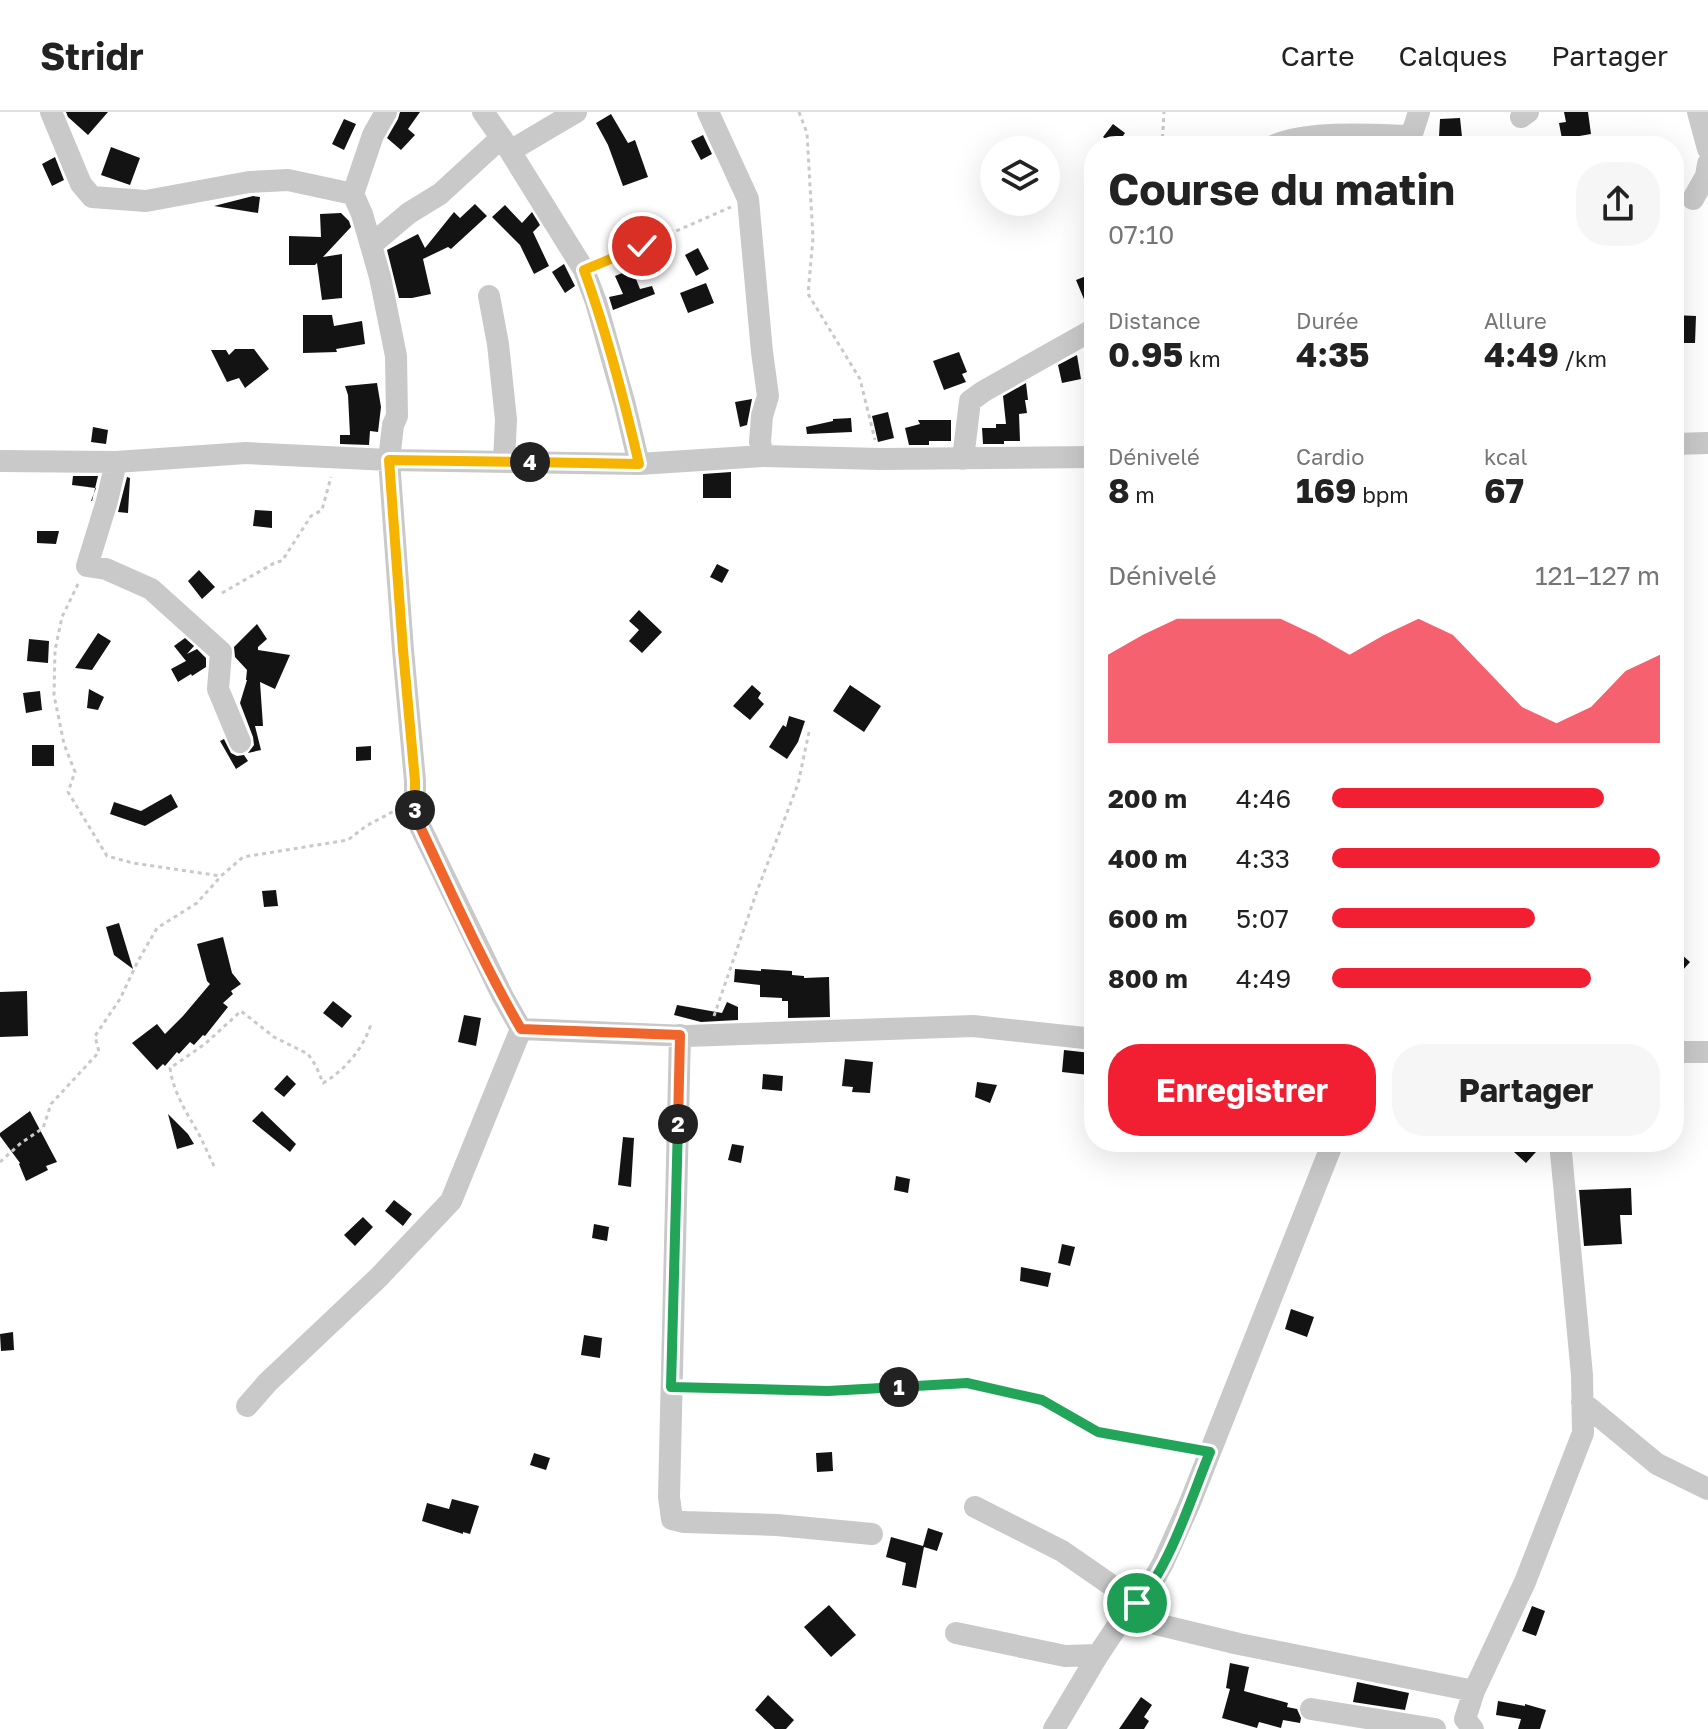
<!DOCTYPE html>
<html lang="fr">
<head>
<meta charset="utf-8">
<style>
	:root { --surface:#fff; --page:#f6f6f6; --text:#222; --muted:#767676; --line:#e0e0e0; --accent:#f21f33 }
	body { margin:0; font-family:"Golos Text",sans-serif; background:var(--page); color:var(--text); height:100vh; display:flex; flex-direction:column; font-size:30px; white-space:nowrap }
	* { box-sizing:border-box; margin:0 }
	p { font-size:26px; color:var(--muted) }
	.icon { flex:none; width:44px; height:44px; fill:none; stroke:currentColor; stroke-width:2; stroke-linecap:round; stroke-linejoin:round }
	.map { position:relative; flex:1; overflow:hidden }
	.panel { position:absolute; left:1084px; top:24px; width:600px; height:1016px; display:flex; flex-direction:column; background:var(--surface); border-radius:32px; box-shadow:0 8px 32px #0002 }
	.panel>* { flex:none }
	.tools { position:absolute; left:980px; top:24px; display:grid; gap:16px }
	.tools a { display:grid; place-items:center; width:80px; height:80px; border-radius:50%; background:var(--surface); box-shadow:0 8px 32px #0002; font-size:40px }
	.pin { position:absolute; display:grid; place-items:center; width:68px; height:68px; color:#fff; margin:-34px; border:4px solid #fff; border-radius:50%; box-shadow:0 2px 8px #0007 }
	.km { position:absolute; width:40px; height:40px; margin:-20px; border-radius:50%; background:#222; color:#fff; font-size:22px; line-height:40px; text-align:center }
	.round { display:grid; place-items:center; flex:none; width:84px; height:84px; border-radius:32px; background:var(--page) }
	.headline { display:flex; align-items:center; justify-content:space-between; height:136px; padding:0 24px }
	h1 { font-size:44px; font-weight:700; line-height:60px }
	.stats { display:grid; grid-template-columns:repeat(3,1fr); gap:12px; height:136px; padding:8px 24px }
	.stats div { display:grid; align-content:center }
	.stats b { font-size:34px; font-weight:700 }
	.stats small { font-size:22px; font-weight:400 }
	.stats p { font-size:22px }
	.chart { height:224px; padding:16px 24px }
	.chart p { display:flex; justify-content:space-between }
	.chart svg { width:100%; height:144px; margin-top:8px; fill:var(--accent); opacity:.7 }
	.primary-button { display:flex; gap:16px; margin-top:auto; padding:16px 24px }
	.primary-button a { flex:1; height:92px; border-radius:32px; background:var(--accent); color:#fff; font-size:32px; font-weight:700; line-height:92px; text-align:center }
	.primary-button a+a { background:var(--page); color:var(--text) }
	ul { padding:0 24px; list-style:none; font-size:26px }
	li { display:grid; grid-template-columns:128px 96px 1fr; align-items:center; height:60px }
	li i { height:20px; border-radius:10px; background:var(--accent) }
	header { display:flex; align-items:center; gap:48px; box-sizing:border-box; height:112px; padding:0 40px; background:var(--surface); border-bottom:2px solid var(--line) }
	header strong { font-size:38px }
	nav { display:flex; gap:44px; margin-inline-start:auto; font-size:28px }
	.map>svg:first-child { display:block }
	.building { fill:#131313 }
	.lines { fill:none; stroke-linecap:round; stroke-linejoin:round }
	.path { stroke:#c9c9c9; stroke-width:3; stroke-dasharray:4 4; stroke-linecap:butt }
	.minor { stroke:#c9c9c9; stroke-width:22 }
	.split-1-casing { stroke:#fff; stroke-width:16 }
	.split-2-casing { stroke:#fff; stroke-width:16 }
	.split-3-casing { stroke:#fff; stroke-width:16 }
	.split-4-casing { stroke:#fff; stroke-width:16 }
	.split-5-casing { stroke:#fff; stroke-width:16 }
	.split-1 { stroke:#22a559; stroke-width:10 }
	.split-2 { stroke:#22a559; stroke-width:10 }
	.split-3 { stroke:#f0652b; stroke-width:10 }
	.split-4 { stroke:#f5b400; stroke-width:10 }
	.split-5 { stroke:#f5b400; stroke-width:10 }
</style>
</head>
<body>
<header>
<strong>Stridr</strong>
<nav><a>Carte</a><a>Calques</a><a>Partager</a></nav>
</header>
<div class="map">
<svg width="1708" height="1617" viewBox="0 0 1708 1617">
	<rect width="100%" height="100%" fill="#fff"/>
	<path class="building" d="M66,0H108L88,23L68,5Z
		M400,0H420L408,17L415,23L401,38L387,26L398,7Z
		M1564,0H1588L1591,22L1562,27L1559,11L1566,10Z
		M611,2L628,31L635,28L648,65L623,74L608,33L596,11Z
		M1460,6L1462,25H1439L1440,7Z
		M344,7L356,12L344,38L332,32Z
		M1113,12L1125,21L1116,34L1103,25Z
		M703,23L712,42L701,48L691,29Z
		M111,35L140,46L130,73L101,63Z
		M55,45L64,68L52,74L42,52Z
		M253,84L260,85L258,101L214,94Z
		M475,92L487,104L451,137L448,135L423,147L431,182L412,186H399L387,138L418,122L425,136L454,100L460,106Z
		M505,93L522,111L532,100L540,113L533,120L549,154L534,162L520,133L492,105Z
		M341,101L349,109L351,115L323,145L342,142V186L322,188L317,151L315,153H289V124L321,125L320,102Z
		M698,136L709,157L696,164L685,143Z
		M564,152L575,174L565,181L552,160Z
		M632,157L640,177L652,174L655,182L613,198L609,185L623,182L615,164Z
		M1094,161V203L1091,204L1076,168Z
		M706,171L714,191L688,201L680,181Z
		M303,203H332L334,214L362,209L365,232L336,237L337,240L303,241Z
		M1674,203L1696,204L1695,231H1674Z
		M235,237H254L269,257L245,276L239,266L227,270L211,238H226L229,243Z
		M959,240L967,260L962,262L966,270L944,278L933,249Z
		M1077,243L1081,267L1062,271L1058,253Z
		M377,271L381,295L378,320L370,319L369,333L340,332V323H350L348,283L345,274Z
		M1026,271L1028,288H1025L1027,301L1019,302L1020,329H1004V332H983L982,316H996V312H1006L1003,284Z
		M752,287L747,313L740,315L735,290Z
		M888,300L894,326L878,330L872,304Z
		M851,306L852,320L807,322L806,315L833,309V307Z
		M918,308H951V329H929V333H909L905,316L920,312Z
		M93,315L108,318L106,332L91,330Z
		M731,360V386H703V362Z
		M73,364H98L93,385L92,389H91L96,376L72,373Z
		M127,365L130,366L128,401L118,400Z
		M255,398L272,399V416L253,414Z
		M37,419H59L56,432L37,431Z
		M717,452L729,458L722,471L710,465Z
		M199,458L215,475L202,487L188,469Z
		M639,498L662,520L642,541L629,529L639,518L629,509Z
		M257,512L267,527L258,535V538L290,543L275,577L260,570L263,614H255L261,638L248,641L254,633L253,625L240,591L247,568H246L247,558L235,545L234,535Z
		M98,521L111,529L92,558L75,556Z
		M185,526L194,534L187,542L197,537L206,546V555L192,564L191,562L178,570L171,557L186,549L174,534Z
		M29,527L49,529L48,551L27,549Z
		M752,573L761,581L758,586L764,592L750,608L733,594Z
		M850,573L881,594L864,620L833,599Z
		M89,577L104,585L98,598L87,596Z
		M40,579L42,598L26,601L23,581Z
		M789,604L805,609L798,630L787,647L769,635L783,613L786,615Z
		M224,627L231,641L237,644L244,643L248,649L236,657L220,629Z
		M32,633H54V654H32Z
		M371,634V648L356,649V635Z
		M171,682L178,695L145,714L110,702L114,690L141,699Z
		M276,778L278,794L264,795L262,779Z
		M119,811L133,857L114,843L106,815Z
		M223,825L232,861L241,872L231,879L233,882L223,891L228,895L205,924L203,923L194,933L190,930L179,942L177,940L165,954L163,952L157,958L132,931L157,912L165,922L183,904L210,872L207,869L197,832Z
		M1681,842L1690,850L1674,868V850Z
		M735,857L761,859V857L792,859V863L804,864V866L829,865L830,905L788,906V889H782V886L760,885V873L734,870Z
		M27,879L28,924L0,925V880Z
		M333,889L352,904L342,916L323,901Z
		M727,890L738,895V908L701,910L674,903L677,893L722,901Z
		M464,903L481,906L476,934L458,930Z
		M1064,938L1091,941L1089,963L1062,960Z
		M845,947L873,950L870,981L852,980L853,975L842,974Z
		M763,962L783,964L782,979L762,977Z
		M287,963L296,972L284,985L274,977Z
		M977,970L997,973L990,991L975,985Z
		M30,999L57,1050L46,1054L48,1058L26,1069L19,1052L20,1051L0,1024V1021Z
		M262,999L296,1032L290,1040L252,1009Z
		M168,1002L188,1022L194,1032L177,1037Z
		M623,1025L634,1026L631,1075L618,1073Z
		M1503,1030H1545L1526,1051Z
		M732,1032L744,1034L741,1051L728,1048Z
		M896,1064L910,1067L908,1081L894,1078Z
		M1631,1076L1632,1103H1620L1622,1132L1584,1134L1579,1078Z
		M394,1088L412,1102L403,1114L385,1099Z
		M363,1105L373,1115L355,1134L344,1123Z
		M594,1112L609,1115L607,1129L592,1126Z
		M1062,1132L1075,1135L1070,1154L1058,1151Z
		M1021,1155L1051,1161L1048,1175L1020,1169Z
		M1291,1197L1314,1205L1307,1225L1285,1217Z
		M13,1220L14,1238L1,1239L0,1222Z
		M584,1223L602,1226L600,1246L581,1243Z
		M832,1340L833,1359L817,1360L816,1341Z
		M534,1341L550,1346L546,1358L530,1353Z
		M452,1387L479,1394L470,1422L463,1420V1422L422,1409L427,1391L449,1397Z
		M928,1416L943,1421L937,1439L924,1435L916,1476L902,1473L906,1451L886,1445L891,1425L923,1434Z
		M829,1493L856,1523L831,1545L804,1515Z
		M1532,1494L1545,1499L1536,1524L1522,1519Z
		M1230,1551L1249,1555L1244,1579L1288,1591L1287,1595L1297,1597L1301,1606L1300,1611L1283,1608L1281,1616L1259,1610L1257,1616L1222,1606L1230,1577L1226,1576Z
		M1357,1570L1409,1581L1405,1598L1353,1590Z
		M768,1583L794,1608L786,1617H775L755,1598Z
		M1141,1585L1152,1593L1144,1605L1149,1609L1144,1617H1119Z
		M1498,1589L1525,1594V1592L1546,1598L1540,1617H1518L1521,1607L1496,1603Z"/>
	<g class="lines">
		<path class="path" d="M799,0L807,21L813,126L808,182L860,267L875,328
			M1162,34L1164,0
			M603,151L731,95
			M78,472L62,505L55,538L54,583L64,632L75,660L68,680L107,744L133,751L221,764
			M222,481L276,450L282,449L311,404L322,398L331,365
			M714,904L757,779L798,672L809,620
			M0,1050L21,1031L43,1016L51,992L99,940L95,924L120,887L138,849L157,816L197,791L221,764L243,745L348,728L366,714L396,698
			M214,1054C208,1042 203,1029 196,1017C185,998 173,979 170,956L205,932L241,899L274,925L308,942L316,954L323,971C344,959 364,936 371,912
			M691,1275L828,1279L967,1271L1042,1288L1098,1320L1191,1336"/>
		<path class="minor" d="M51,0L81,72L92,85L146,89L249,70L288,68L353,82L373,23L386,0
			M483,0L505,31L584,158L596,190L625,293L639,352
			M708,0L748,87L762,240L768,284L762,304L760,330L763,344
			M1698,0L1708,37
			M1521,5L1528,0
			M1273,34C1308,18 1372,23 1412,24
			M1408,34L1419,0
			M510,39L576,0
			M353,82L362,102L380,165L396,244L397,304L393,313L389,348L403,538L415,669V704L502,883L521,917
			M1693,87L1706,64L1708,52
			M371,133L409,101L440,82L501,26
			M489,184L498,232L506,308L504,350
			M1674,332L1708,331
			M963,347L970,289L984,279L1094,217
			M0,349L116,350L246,341L389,348L639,352L763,344L880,347L1094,345
			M116,350L107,389L87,454L106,457L151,477L221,540L218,577L240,630
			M680,923L669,1385L672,1407L684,1410L777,1413L872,1422
			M1674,940H1708
			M1582,1290L1657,1352L1708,1377
			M247,1294L268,1270L378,1166L451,1089L521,917L687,924L973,914L1094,927
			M975,1395L1062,1439L1137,1491
			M1129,1501L1156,1512L1239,1532L1474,1579
			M956,1521L1065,1544L1098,1543
			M1311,1597L1435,1617
			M1054,1617L1098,1543L1120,1510L1145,1483L1163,1451L1189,1393L1333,1030
			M1473,1617L1465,1607L1474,1579L1525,1470L1583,1321L1582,1263L1560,1030"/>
	</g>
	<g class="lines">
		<g class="split-1-casing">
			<path id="split-1" d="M899,1275L967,1271L1042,1288L1098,1320L1210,1340C1192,1384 1169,1457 1137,1491"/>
		</g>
		<g class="split-2-casing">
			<path id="split-2" d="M678,1012L671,1275L828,1279L899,1275"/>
		</g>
		<g class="split-3-casing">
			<path id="split-3" d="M415,698V704C449,775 481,848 521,917L680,923L678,1012"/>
		</g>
		<g class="split-4-casing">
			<path id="split-4" d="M415,698V669L403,538L389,348L530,350"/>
		</g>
		<g class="split-5-casing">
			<path id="split-5" d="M530,350L639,352C624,287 607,221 584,158L642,134"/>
		</g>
		<use href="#split-1" class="split-1"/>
		<use href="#split-2" class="split-2"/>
		<use href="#split-3" class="split-3"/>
		<use href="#split-4" class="split-4"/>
		<use href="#split-5" class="split-5"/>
	</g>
</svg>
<div class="tools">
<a><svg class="icon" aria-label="layers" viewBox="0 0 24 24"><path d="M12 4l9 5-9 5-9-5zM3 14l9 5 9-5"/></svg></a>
</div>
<div class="pin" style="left:1137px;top:1491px;background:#1e9e55"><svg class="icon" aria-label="arrive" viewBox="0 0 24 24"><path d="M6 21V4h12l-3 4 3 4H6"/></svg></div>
<div class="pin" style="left:642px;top:134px;background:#d93025"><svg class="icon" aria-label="check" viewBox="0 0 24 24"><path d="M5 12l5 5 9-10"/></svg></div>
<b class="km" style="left:899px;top:1275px">1</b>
<b class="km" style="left:678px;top:1012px">2</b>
<b class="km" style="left:415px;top:698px">3</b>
<b class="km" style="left:530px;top:350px">4</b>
<section class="panel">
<div class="headline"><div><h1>Course du matin</h1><p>07:10</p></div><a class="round"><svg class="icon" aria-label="share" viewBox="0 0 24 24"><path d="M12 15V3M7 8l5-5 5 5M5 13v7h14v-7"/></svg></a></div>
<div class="stats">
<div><p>Distance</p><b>0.95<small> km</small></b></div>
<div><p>Durée</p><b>4:35</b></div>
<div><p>Allure</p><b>4:49<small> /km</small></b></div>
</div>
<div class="stats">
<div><p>Dénivelé</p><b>8<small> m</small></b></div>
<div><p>Cardio</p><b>169<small> bpm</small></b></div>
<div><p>kcal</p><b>67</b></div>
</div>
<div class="chart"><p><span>Dénivelé</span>121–127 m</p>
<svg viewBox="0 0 160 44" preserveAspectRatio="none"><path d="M0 44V17L10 11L20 6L30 6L40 6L50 6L60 11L70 17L80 11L90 6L100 11L110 22L120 33L130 38L140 33L150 22L160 17V44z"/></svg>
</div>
<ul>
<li><b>200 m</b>4:46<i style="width:83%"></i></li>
<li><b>400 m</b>4:33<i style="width:100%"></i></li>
<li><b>600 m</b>5:07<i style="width:62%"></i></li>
<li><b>800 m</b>4:49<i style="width:79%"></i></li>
</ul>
<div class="primary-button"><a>Enregistrer</a><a>Partager</a></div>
</section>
</div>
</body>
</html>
